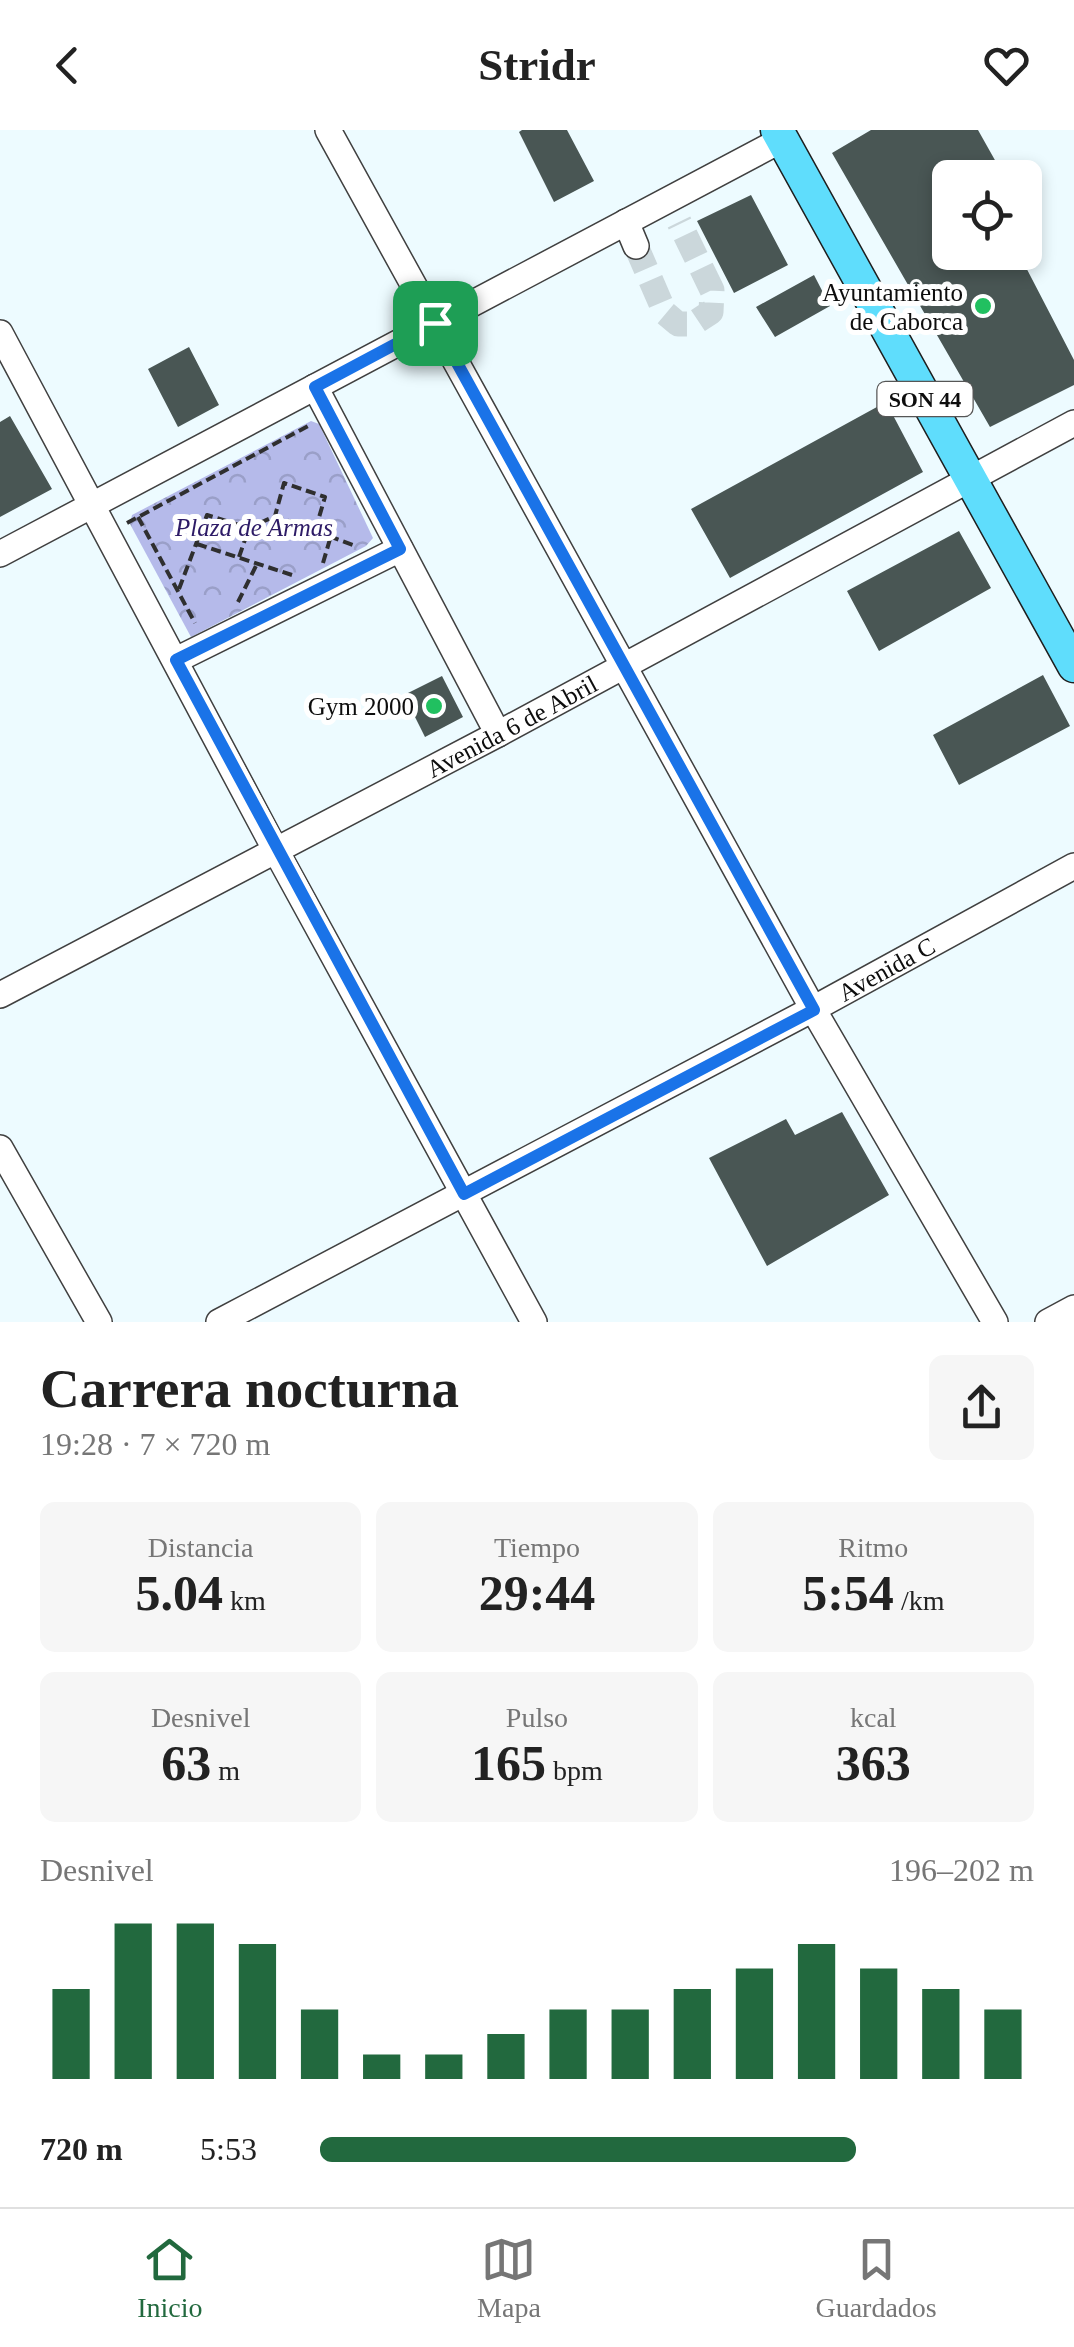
<!DOCTYPE html>
<html lang="es">
<head>
<meta charset="utf-8">
<style>
	:root { --surface:#fff; --page:#f6f6f6; --text:#222; --muted:#767676; --line:#e0e0e0; --accent:#22693e }
	body { margin:0; font-family:"Times New Roman",serif; background:var(--page); color:var(--text); height:100vh; display:flex; flex-direction:column; font-size:38px; white-space:nowrap }
	* { box-sizing:border-box; margin:0 }
	p { font-size:32px; color:var(--muted) }
	.icon { flex:none; width:55px; height:55px; fill:none; stroke:currentColor; stroke-width:2; stroke-linecap:round; stroke-linejoin:round }
	.map { position:relative; height:1192px; overflow:hidden }
	.sheet { display:flex; flex-direction:column; background:var(--surface); flex:1 }
	.sheet>* { flex:none }
	.tools { position:absolute; left:932px; top:30px; display:grid; gap:20px }
	.tools a { display:grid; place-items:center; width:110px; height:110px; border-radius:15px; background:var(--surface); box-shadow:0 5px 15px #0003; font-size:50px }
	.pin { position:absolute; display:grid; place-items:center; width:85px; height:85px; color:#fff; margin:-42px; border-radius:20px; box-shadow:0 5px 15px #0006 }
	.round { display:grid; place-items:center; flex:none; width:105px; height:105px; border-radius:15px; background:var(--page) }
	.summary { display:flex; align-items:center; justify-content:space-between; height:170px; padding:0 40px }
	h1 { font-size:55px; font-weight:600; line-height:75px }
	.figures { display:grid; grid-template-columns:repeat(3,1fr); gap:15px; height:170px; padding:10px 40px }
	.figures div { display:grid; align-content:center; border-radius:15px; background:var(--page); text-align:center }
	.figures b { font-size:50px; font-weight:600 }
	.figures small { font-size:28px; font-weight:400 }
	.figures p { font-size:28px }
	.chart { height:280px; padding:20px 40px }
	.chart p { display:flex; justify-content:space-between }
	.chart svg { width:100%; height:180px; margin-top:10px; stroke:var(--accent); stroke-width:6 }
	ul { padding:0 40px; list-style:none; font-size:32px }
	li { display:grid; grid-template-columns:160px 120px 1fr; align-items:center; height:75px }
	li i { height:25px; border-radius:12px; background:var(--accent) }
	header { display:flex; justify-content:space-between; align-items:center; height:130px; padding:0 40px; background:var(--surface); font-size:45px; font-weight:600 }
	.tabs { display:flex; justify-content:space-around; align-items:center; height:140px; border-top:2px solid var(--line); background:var(--surface); font-size:28px; color:var(--muted) }
	.tabs a { display:grid; justify-items:center; gap:5px }
	.tabs .on { color:var(--accent) }
	.map>svg:first-child { display:block }
	.park { fill:url(#park-crowns) }
	.building { fill:#495654 }
	.lines { fill:none; stroke-linecap:round; stroke-linejoin:round }
	.minor-tunnel { stroke:#cbd7db; stroke-width:25; stroke-dasharray:25 12; stroke-linecap:butt }
	.minor-casing { stroke:#404040; stroke-width:28 }
	.major-casing { stroke:#1e1e1e; stroke-width:35 }
	.path { stroke:#2f2f2f; stroke-width:4; stroke-dasharray:10 5; stroke-linecap:butt }
	.minor { stroke:#fff; stroke-width:25 }
	.major { stroke:#5fddfc; stroke-width:32 }
	.route-casing { stroke:#fff; stroke-width:20 }
	.route { stroke:#1a73e8; stroke-width:12 }
	.poi-dot { fill:#21c060; stroke:#fff; stroke-width:4 }
	.labels { text-anchor:middle; stroke-width:10; stroke-linejoin:round; paint-order:stroke }
	.shield { fill:#fff; stroke:#565656; stroke-width:2.5 }
	.shield-label { font-size:22px; font-weight:bold; fill:#0d0d0d }
	.poi-label { font-size:25px; fill:#0d0d0d; stroke:#fff; text-anchor:end }
	.park-label { font-size:25px; font-style:italic; fill:#2d1b66; stroke:#fff }
	.street-label { font-size:25px; fill:#0d0d0d; stroke:#fff }
</style>
</head>
<body>
<header><svg class="icon" aria-label="back" viewBox="0 0 24 24"><path d="M15 5l-7 7 7 7"/></svg>Stridr<svg class="icon" aria-label="heart" viewBox="0 0 24 24"><path d="M12 20l-8-8c-3-5 5-10 8-4 3-6 11-1 8 4z"/></svg></header>
<div class="map">
<svg width="1074" height="1192" viewBox="0 0 1074 1192">
	<defs>
		<pattern id="park-crowns" width="20" height="18" patternUnits="userSpaceOnUse" patternTransform="scale(2.5)"><rect width="20" height="18" fill="#b5baea"/><path d="M2 6a3 3 0 1 1 6 0M12 15a3 3 0 1 1 6 0" fill="none" stroke="#9a9fc8"/></pattern>
	</defs>
	<rect width="100%" height="100%" fill="#edfbff"/>
	<path class="park" d="M311,291L319,294L373,408L366,416L191,507L130,394L132,385Z"/>
	<path class="building" d="M522,0H567L594,51L554,72L519,2Z
		M871,0H978L1005,48H950V122H1018L1074,230V255L990,297L832,23Z
		M751,65L788,135L734,163L697,91Z
		M814,145L830,176L775,207L756,177Z
		M189,217L219,275L178,297L148,239Z
		M886,272L923,342L730,448L691,379Z
		M10,286L52,359L0,387V292Z
		M959,401L991,458L879,521L847,461Z
		M1043,545L1070,596L959,655L933,605Z
		M442,546L463,587L425,607L404,565Z
		M842,982L889,1065L767,1136L709,1028L786,989L795,1005Z"/>
	<g class="lines">
		<path class="minor-tunnel" d="M636,116L665,183L678,194H693L711,182L712,160L679,92"/>
		<g class="minor-casing">
			<g id="minor">
				<path d="M328,0L813,879L995,1192"/>
				<path d="M626,92L636,116"/>
				<path d="M0,203L275,719L534,1192"/>
				<path d="M315,257L498,604"/>
				<path d="M0,424L783,9"/>
				<path d="M176,530L400,419"/>
				<path id="s1" d="M0,865L498,604L1074,293"/>
				<path d="M0,1018L99,1192"/>
				<path id="s2" d="M219,1192L813,879L1074,736"/>
				<path d="M1048,1192L1074,1178"/>
			</g>
		</g>
		<g class="major-casing">
			<path id="major" d="M777,0L1074,536"/>
		</g>
		<path class="path" d="M138,387L195,493
			M127,393L308,296
			M315,401L353,415
			M197,414L292,445
			M239,427L249,398
			M323,433L330,409
			M179,459L207,385L249,398L275,386L315,401L325,367L284,353L275,386
			M238,472L257,434"/>
		<use href="#minor" class="minor"/>
		<use href="#major" class="major"/>
	</g>
	<g class="lines">
		<g class="route-casing">
			<path id="route" d="M435,193L814,880L464,1064L176,530L400,419L315,257Z"/>
		</g>
		<use href="#route" class="route"/>
	</g>
	<g class="poi-dot">
		<circle cx="983" cy="176" r="10"/>
		<circle cx="434" cy="576" r="10"/>
	</g>
	<g class="labels">
		<rect class="shield" x="877.5" y="252" width="95" height="34" rx="8"/>
		<g class="shield-label">
			<text x="925" y="277">SON 44</text>
		</g>
		<g class="poi-label">
			<text x="963" y="171">Ayuntamiento<tspan x="963" dy="29">de Caborca</tspan></text>
			<text x="414" y="585">Gym 2000</text>
		</g>
		<g class="park-label">
			<text x="254" y="406">Plaza de Armas</text>
		</g>
		<g class="street-label">
			<text dy="9" stroke="none"><textPath href="#s1" startOffset="578">Avenida 6 de Abril</textPath></text>
			<text dy="9" stroke="none"><textPath href="#s2" startOffset="755">Avenida C</textPath></text>
		</g>
	</g>
</svg>
<div class="tools">
<a><svg class="icon" aria-label="locate" viewBox="0 0 24 24"><circle cx="12" cy="12" r="6"/><path d="M12 2v4M12 18v4M2 12h4M18 12h4"/></svg></a>
</div>
<div class="pin" style="left:435px;top:193px;background:#1e9e55"><svg class="icon" aria-label="arrive" viewBox="0 0 24 24"><path d="M6 21V4h12l-3 4 3 4H6"/></svg></div>
</div>
<section class="sheet">
<div class="summary"><div><h1>Carrera nocturna</h1><p>19:28 · 7 × 720 m</p></div><a class="round"><svg class="icon" aria-label="share" viewBox="0 0 24 24"><path d="M12 15V3M7 8l5-5 5 5M5 13v7h14v-7"/></svg></a></div>
<div class="figures">
<div><p>Distancia</p><b>5.04<small> km</small></b></div>
<div><p>Tiempo</p><b>29:44</b></div>
<div><p>Ritmo</p><b>5:54<small> /km</small></b></div>
</div>
<div class="figures">
<div><p>Desnivel</p><b>63<small> m</small></b></div>
<div><p>Pulso</p><b>165<small> bpm</small></b></div>
<div><p>kcal</p><b>363</b></div>
</div>
<div class="chart"><p><span>Desnivel</span>196–202 m</p>
<svg viewBox="0 0 160 44" preserveAspectRatio="none"><path d="M5 44V22M15 44V6M25 44V6M35 44V11M45 44V27M55 44V38M65 44V38M75 44V33M85 44V27M95 44V27M105 44V22M115 44V17M125 44V11M135 44V17M145 44V22M155 44V27"/></svg>
</div>
<ul>
<li><b>720 m</b>5:53<i style="width:75%"></i></li>
</ul>
</section>
<nav class="tabs">
<a class="on"><svg class="icon" aria-label="home" viewBox="0 0 24 24"><path d="M3 11l9-7 9 7M6 9v11h12V9"/></svg>Inicio</a>
<a><svg class="icon" aria-label="map" viewBox="0 0 24 24"><path d="M3 6l6-2 6 2 6-2v14l-6 2-6-2-6 2zM9 4v14M15 6v14"/></svg>Mapa</a>
<a><svg class="icon" aria-label="saved" viewBox="0 0 24 24"><path d="M7 4h10v16l-5-4-5 4z"/></svg>Guardados</a>
</nav>
</body>
</html>
